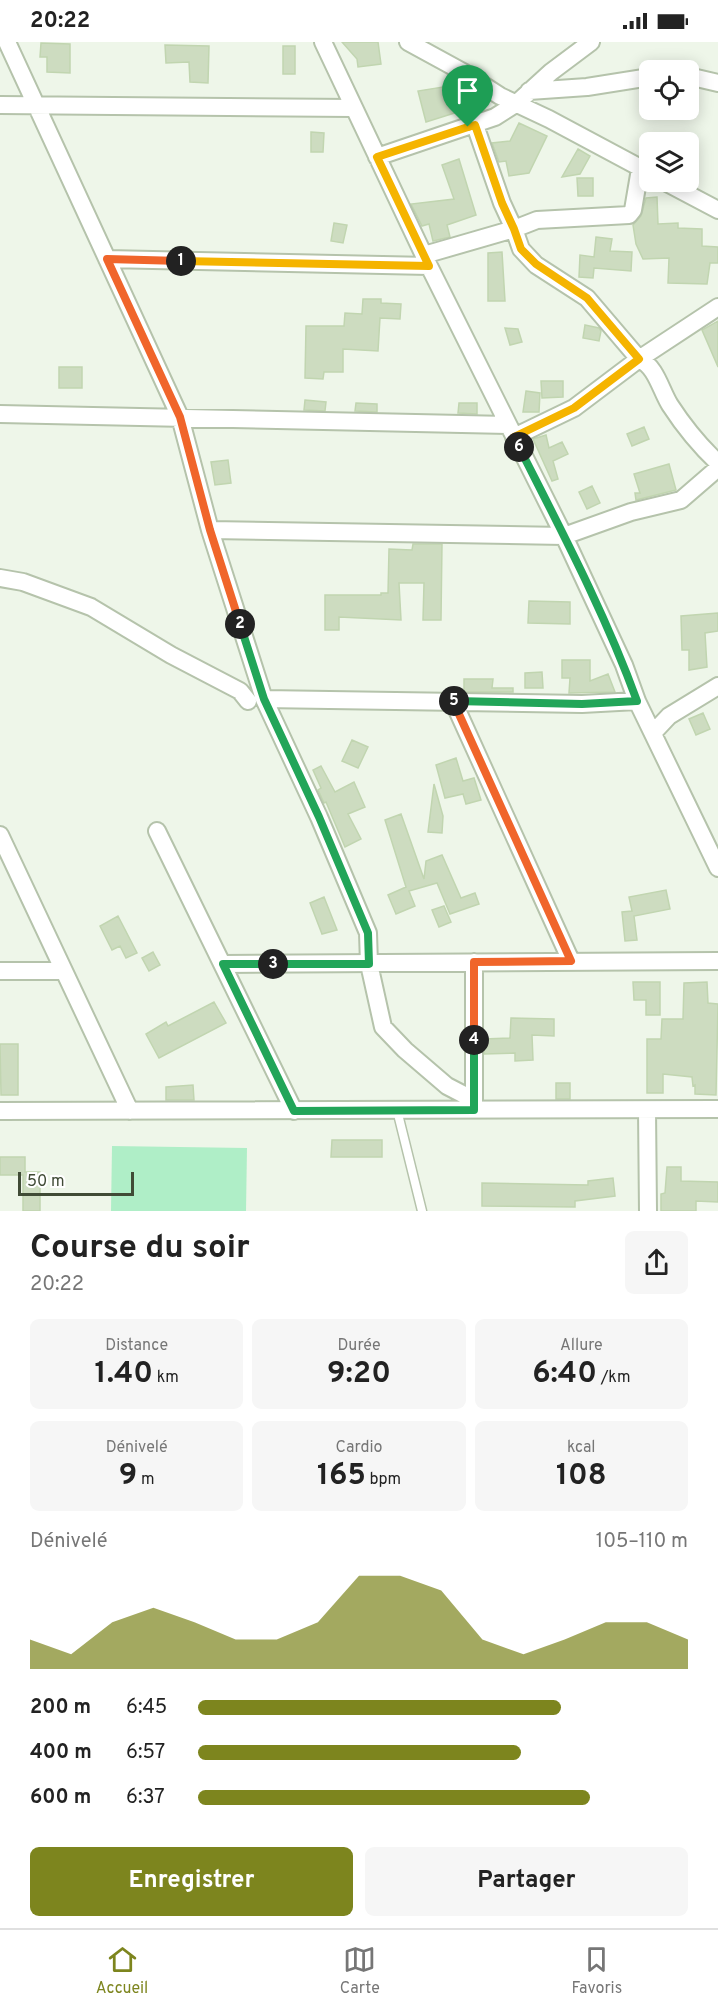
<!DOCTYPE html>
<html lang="fr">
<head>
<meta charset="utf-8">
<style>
	:root { --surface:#fff; --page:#f6f6f6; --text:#222; --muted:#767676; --line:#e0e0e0; --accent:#7d851e }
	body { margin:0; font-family:Overpass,sans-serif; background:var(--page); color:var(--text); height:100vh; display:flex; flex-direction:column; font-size:22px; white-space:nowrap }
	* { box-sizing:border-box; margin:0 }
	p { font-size:20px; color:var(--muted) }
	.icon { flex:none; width:33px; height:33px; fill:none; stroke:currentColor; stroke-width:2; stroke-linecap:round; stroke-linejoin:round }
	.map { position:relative; height:1169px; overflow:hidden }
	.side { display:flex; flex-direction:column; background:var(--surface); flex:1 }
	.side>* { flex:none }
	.tools { position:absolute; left:639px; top:18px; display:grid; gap:12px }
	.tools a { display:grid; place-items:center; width:60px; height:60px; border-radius:9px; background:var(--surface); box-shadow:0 3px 15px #0003; font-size:30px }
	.scale { position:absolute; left:18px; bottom:15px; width:116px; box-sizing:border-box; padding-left:6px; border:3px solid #404b36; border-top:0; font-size:16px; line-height:21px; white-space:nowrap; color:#404b36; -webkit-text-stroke:4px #fff; paint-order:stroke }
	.pin { position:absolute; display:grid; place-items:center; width:51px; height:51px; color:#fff; margin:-62px -26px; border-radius:50% 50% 50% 0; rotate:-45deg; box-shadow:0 0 6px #0007 }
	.pin .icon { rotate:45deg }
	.km { position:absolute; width:30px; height:30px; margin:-15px; border-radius:50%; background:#222; color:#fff; font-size:16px; line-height:30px; text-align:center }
	.round { display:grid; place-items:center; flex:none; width:63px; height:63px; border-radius:9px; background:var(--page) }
	.head { display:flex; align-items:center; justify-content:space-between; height:102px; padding:0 30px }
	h1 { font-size:33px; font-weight:700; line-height:45px }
	.stats { display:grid; grid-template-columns:repeat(3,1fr); gap:9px; height:102px; padding:6px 30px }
	.stats div { display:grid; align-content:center; border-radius:9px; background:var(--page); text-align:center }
	.stats b { font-size:30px; font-weight:700 }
	.stats small { font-size:16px; font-weight:400 }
	.stats p { font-size:16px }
	.chart { height:168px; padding:12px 30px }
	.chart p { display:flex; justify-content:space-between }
	.chart svg { width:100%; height:108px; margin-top:6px; fill:var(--accent); opacity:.7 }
	.button { display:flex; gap:12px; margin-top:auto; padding:12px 30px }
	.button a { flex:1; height:69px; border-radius:9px; background:var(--accent); color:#fff; font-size:24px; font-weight:700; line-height:69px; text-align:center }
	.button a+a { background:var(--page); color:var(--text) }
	ul { padding:0 30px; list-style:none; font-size:20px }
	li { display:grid; grid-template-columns:96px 72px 1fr; align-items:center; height:45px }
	li i { height:15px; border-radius:8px; background:var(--accent) }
	.status { display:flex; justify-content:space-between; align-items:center; height:42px; padding:0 30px; background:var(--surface); direction:ltr }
	.status svg { height:16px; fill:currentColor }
	.tab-bar { display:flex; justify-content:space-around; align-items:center; height:84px; border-top:2px solid var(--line); background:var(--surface); font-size:16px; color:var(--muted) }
	.tab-bar a { display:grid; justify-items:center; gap:3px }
	.tab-bar .current { color:var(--accent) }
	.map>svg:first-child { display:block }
	.green { fill:#afeec7 }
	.building { fill:#cddcc0; stroke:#c1d5b0; stroke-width:1.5 }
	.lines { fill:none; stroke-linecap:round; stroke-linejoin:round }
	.service-casing { stroke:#b5c3ab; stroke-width:11 }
	.minor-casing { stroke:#b5c3ab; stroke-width:20 }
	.service { stroke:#fff; stroke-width:8 }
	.minor { stroke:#fff; stroke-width:16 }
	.split-1-casing { stroke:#fff; stroke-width:12 }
	.split-2-casing { stroke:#fff; stroke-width:12 }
	.split-3-casing { stroke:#fff; stroke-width:12 }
	.split-4-casing { stroke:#fff; stroke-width:12 }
	.split-5-casing { stroke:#fff; stroke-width:12 }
	.split-6-casing { stroke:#fff; stroke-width:12 }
	.split-7-casing { stroke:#fff; stroke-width:12 }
	.split-1 { stroke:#f5b400; stroke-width:8 }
	.split-2 { stroke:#f0652b; stroke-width:8 }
	.split-3 { stroke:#22a559; stroke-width:8 }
	.split-4 { stroke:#22a559; stroke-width:8 }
	.split-5 { stroke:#f0652b; stroke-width:8 }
	.split-6 { stroke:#22a559; stroke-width:8 }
	.split-7 { stroke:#f5b400; stroke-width:8 }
</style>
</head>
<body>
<div class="status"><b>20:22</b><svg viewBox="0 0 49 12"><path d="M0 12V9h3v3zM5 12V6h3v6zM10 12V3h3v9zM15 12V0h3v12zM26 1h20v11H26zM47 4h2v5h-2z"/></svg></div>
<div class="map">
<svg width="718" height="1169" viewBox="0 0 718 1169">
	<rect width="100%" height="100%" fill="#eef6e9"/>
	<path class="green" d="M112,1104L247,1106L246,1169H111Z"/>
	<path class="building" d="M342,0H378L381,22L358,25L357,17Z
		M41,1L70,2V31L47,30V15H40Z
		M165,3L209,4L208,41L190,40L189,20L166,21Z
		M283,4H295V32H283Z
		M449,44L451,57L457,51L461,69L426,80L418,49Z
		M519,81L547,94L529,131L509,134L506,119L499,120L492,101L510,99Z
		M311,90L324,91L323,110H311Z
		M578,107L590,114L580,132L562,135Z
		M459,117L476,173L447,183L450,195L433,199L429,182L422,184L411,162L454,157L442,123Z
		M577,136H593V154H578Z
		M657,155L658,182L678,181V186L702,187V204L718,205V221H710L707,242L668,241L669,216L643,217L636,202L633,183L641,174L646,156Z
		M334,181L347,183L343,201L331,199Z
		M596,195L612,197L610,209L632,210L631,229L594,226L593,236L579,235L580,213L594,215Z
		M502,210L505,259H488V211Z
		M363,257H381V261L401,262L400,277L380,276L378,309L343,307V330H324L323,337L305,336L306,284H344L345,271L362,272Z
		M718,279V325L702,288Z
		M585,283L599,286L601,289L599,299L583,296Z
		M505,286L518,287L522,300L510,303Z
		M59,325H82V346H59Z
		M541,339H563V355L542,356Z
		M526,349L540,351L539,370H523Z
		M305,358L326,360L325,369L304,368Z
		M356,361L377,362V370L355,369Z
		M459,361H477V372L458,371Z
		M644,385L649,397L632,404L627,392Z
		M546,393L549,406L562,400L568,412L553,419L558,437L552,439L533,397Z
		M228,418L231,441L215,443L211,420Z
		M669,422L676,448L636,458L635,451H640L634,432Z
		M592,444L600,461L587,467L579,450Z
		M413,502H442L441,578H423L424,541H399L401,578L339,575V588H325V553H381V551H388L389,507L412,508Z
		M529,559L570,560V582L528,581Z
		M718,571V589L705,591L707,625L689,628V608H682L681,574Z
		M562,618H590V639L608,632L615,650L569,651L570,636H562Z
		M542,630L543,646H525V631Z
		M464,637H493L492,646H513V650H464Z
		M703,671L710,687L696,693L689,677Z
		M352,698L368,705L358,726L342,719Z
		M456,716L463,739L474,736L481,758L466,762L463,752L445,756L436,723Z
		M321,724L335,750L354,740L365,765L348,772L361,797L345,805L326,760L324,761L318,748L321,746L313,728Z
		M434,742L443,774L442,791L428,790Z
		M401,772L424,837L426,819L442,813L461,856L475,851L479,862L450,872L437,841L409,849L415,864L396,872L388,853L406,845L385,778Z
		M666,848L670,867L634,874L637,898L625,899L622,870L632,869L629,855Z
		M324,855L337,888L322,892L310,861Z
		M444,864L451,880L439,885L432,868Z
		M118,874L137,911L126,916L120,904L112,908L100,884Z
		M153,910L160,923L149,929L142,916Z
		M633,940H660V973H646V958H634Z
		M707,940L708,961L718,962L716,1053L695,1052V1043L693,1044L692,1035L663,1032V1051H647V997H661L662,977H683L684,941Z
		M214,960L226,981L159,1016L146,992L166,980L168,984Z
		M511,976L554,977V994L532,993L533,1018L515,1019V1011L484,1012V997L510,996Z
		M0,1002H18V1053H1Z
		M556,1041H570V1057H556Z
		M193,1043L194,1058H166V1045Z
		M332,1098H382V1115H331Z
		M0,1115H25V1130H40V1169H23V1133H0Z
		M667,1125H681V1139L718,1140V1160L696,1159V1169H661V1152L665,1151Z
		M613,1136L615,1154L575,1159V1165L482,1164V1141L588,1143V1139Z"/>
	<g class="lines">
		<g class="service-casing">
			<path id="service" d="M397,1068L422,1169"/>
		</g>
		<g class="minor-casing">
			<path id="minor" d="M7,0L180,375L210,488L264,657L319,775L368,891L369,922L383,985L405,1008L447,1044L474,1058
				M323,0L429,224L564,494L624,623L637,659L718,826
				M408,0L463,30L500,54L549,77L650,131
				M463,30L475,83L502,161L514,187L521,207L536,223L587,256L639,317C656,324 661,349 670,363C683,383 700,404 718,421
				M688,34L718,41
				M529,49L587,45L650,35
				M0,63L353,66
				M377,115L495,75L517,61L551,30L591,0
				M665,140L718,168
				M424,213L514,187L537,178L629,173L633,168L640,127
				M107,217L429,224
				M0,372L508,383
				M514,395L574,366L639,317L718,265
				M210,488L564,494L631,470L681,458L718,426
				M0,536L23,540L91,565L171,613L240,649L248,659
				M264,657L582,662L637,659
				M453,659L571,919
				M653,691L669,674L718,644
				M157,789L294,1069
				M0,793L130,1069
				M474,920V1066
				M223,922L718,919
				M0,929H63
				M647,1068L648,1169
				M0,1069L718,1067"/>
		</g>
		<use href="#service" class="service"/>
		<use href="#minor" class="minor"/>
	</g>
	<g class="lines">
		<g class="split-1-casing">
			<path id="split-1" d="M181,219L429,224L377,115L468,85"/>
		</g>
		<g class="split-2-casing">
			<path id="split-2" d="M181,219L107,217L180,375L210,488L240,582"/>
		</g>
		<g class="split-3-casing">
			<path id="split-3" d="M240,582L264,657L319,775L368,891L369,922H273"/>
		</g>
		<g class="split-4-casing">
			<path id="split-4" d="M273,922H223L294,1069L474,1068V998"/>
		</g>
		<g class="split-5-casing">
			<path id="split-5" d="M454,659H453L571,919L474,920V998"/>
		</g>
		<g class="split-6-casing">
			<path id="split-6" d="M454,659L582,662L637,659C605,571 561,488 519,405"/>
		</g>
		<g class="split-7-casing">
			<path id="split-7" d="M468,85L475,83L502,161L514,187L521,207L536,222L587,256L639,317L574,366L514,395L519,405"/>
		</g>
		<use href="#split-1" class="split-1"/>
		<use href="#split-2" class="split-2"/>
		<use href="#split-3" class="split-3"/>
		<use href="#split-4" class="split-4"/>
		<use href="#split-5" class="split-5"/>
		<use href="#split-6" class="split-6"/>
		<use href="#split-7" class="split-7"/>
	</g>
</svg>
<div class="tools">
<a><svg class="icon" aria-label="locate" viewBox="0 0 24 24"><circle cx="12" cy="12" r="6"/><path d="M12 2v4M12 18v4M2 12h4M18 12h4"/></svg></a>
<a><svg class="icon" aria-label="layers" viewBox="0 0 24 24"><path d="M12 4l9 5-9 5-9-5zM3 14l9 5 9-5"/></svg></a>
</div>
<div class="scale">50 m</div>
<div class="pin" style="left:468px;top:85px;background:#1e9e55"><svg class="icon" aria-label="arrive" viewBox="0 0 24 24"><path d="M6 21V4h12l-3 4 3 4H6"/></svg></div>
<b class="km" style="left:181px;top:219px">1</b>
<b class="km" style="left:240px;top:582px">2</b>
<b class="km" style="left:273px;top:922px">3</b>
<b class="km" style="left:474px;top:998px">4</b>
<b class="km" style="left:454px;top:659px">5</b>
<b class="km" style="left:519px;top:405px">6</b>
</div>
<section class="side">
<div class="head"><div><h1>Course du soir</h1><p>20:22</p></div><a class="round"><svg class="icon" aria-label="share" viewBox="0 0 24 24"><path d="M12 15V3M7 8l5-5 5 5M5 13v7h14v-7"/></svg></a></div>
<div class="stats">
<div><p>Distance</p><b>1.40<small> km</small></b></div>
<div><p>Durée</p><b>9:20</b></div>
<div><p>Allure</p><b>6:40<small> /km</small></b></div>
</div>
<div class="stats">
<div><p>Dénivelé</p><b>9<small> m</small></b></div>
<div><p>Cardio</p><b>165<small> bpm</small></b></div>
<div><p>kcal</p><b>108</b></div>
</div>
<div class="chart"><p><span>Dénivelé</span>105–110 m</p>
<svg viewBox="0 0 160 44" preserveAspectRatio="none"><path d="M0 44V32L10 38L20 25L30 19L40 25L50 32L60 32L70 25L80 6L90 6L100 12L110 32L120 38L130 32L140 25L150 25L160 32V44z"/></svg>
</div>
<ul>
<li><b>200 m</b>6:45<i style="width:74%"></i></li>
<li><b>400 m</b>6:57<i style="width:66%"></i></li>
<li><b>600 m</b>6:37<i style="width:80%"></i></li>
</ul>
<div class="button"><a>Enregistrer</a><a>Partager</a></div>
</section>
<nav class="tab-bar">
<a class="current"><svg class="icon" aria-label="home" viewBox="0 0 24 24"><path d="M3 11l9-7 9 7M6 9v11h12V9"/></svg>Accueil</a>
<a><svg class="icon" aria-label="map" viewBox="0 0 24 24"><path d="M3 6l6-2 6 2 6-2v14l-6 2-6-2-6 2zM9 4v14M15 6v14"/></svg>Carte</a>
<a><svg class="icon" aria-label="saved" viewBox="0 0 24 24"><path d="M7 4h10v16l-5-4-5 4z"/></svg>Favoris</a>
</nav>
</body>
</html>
